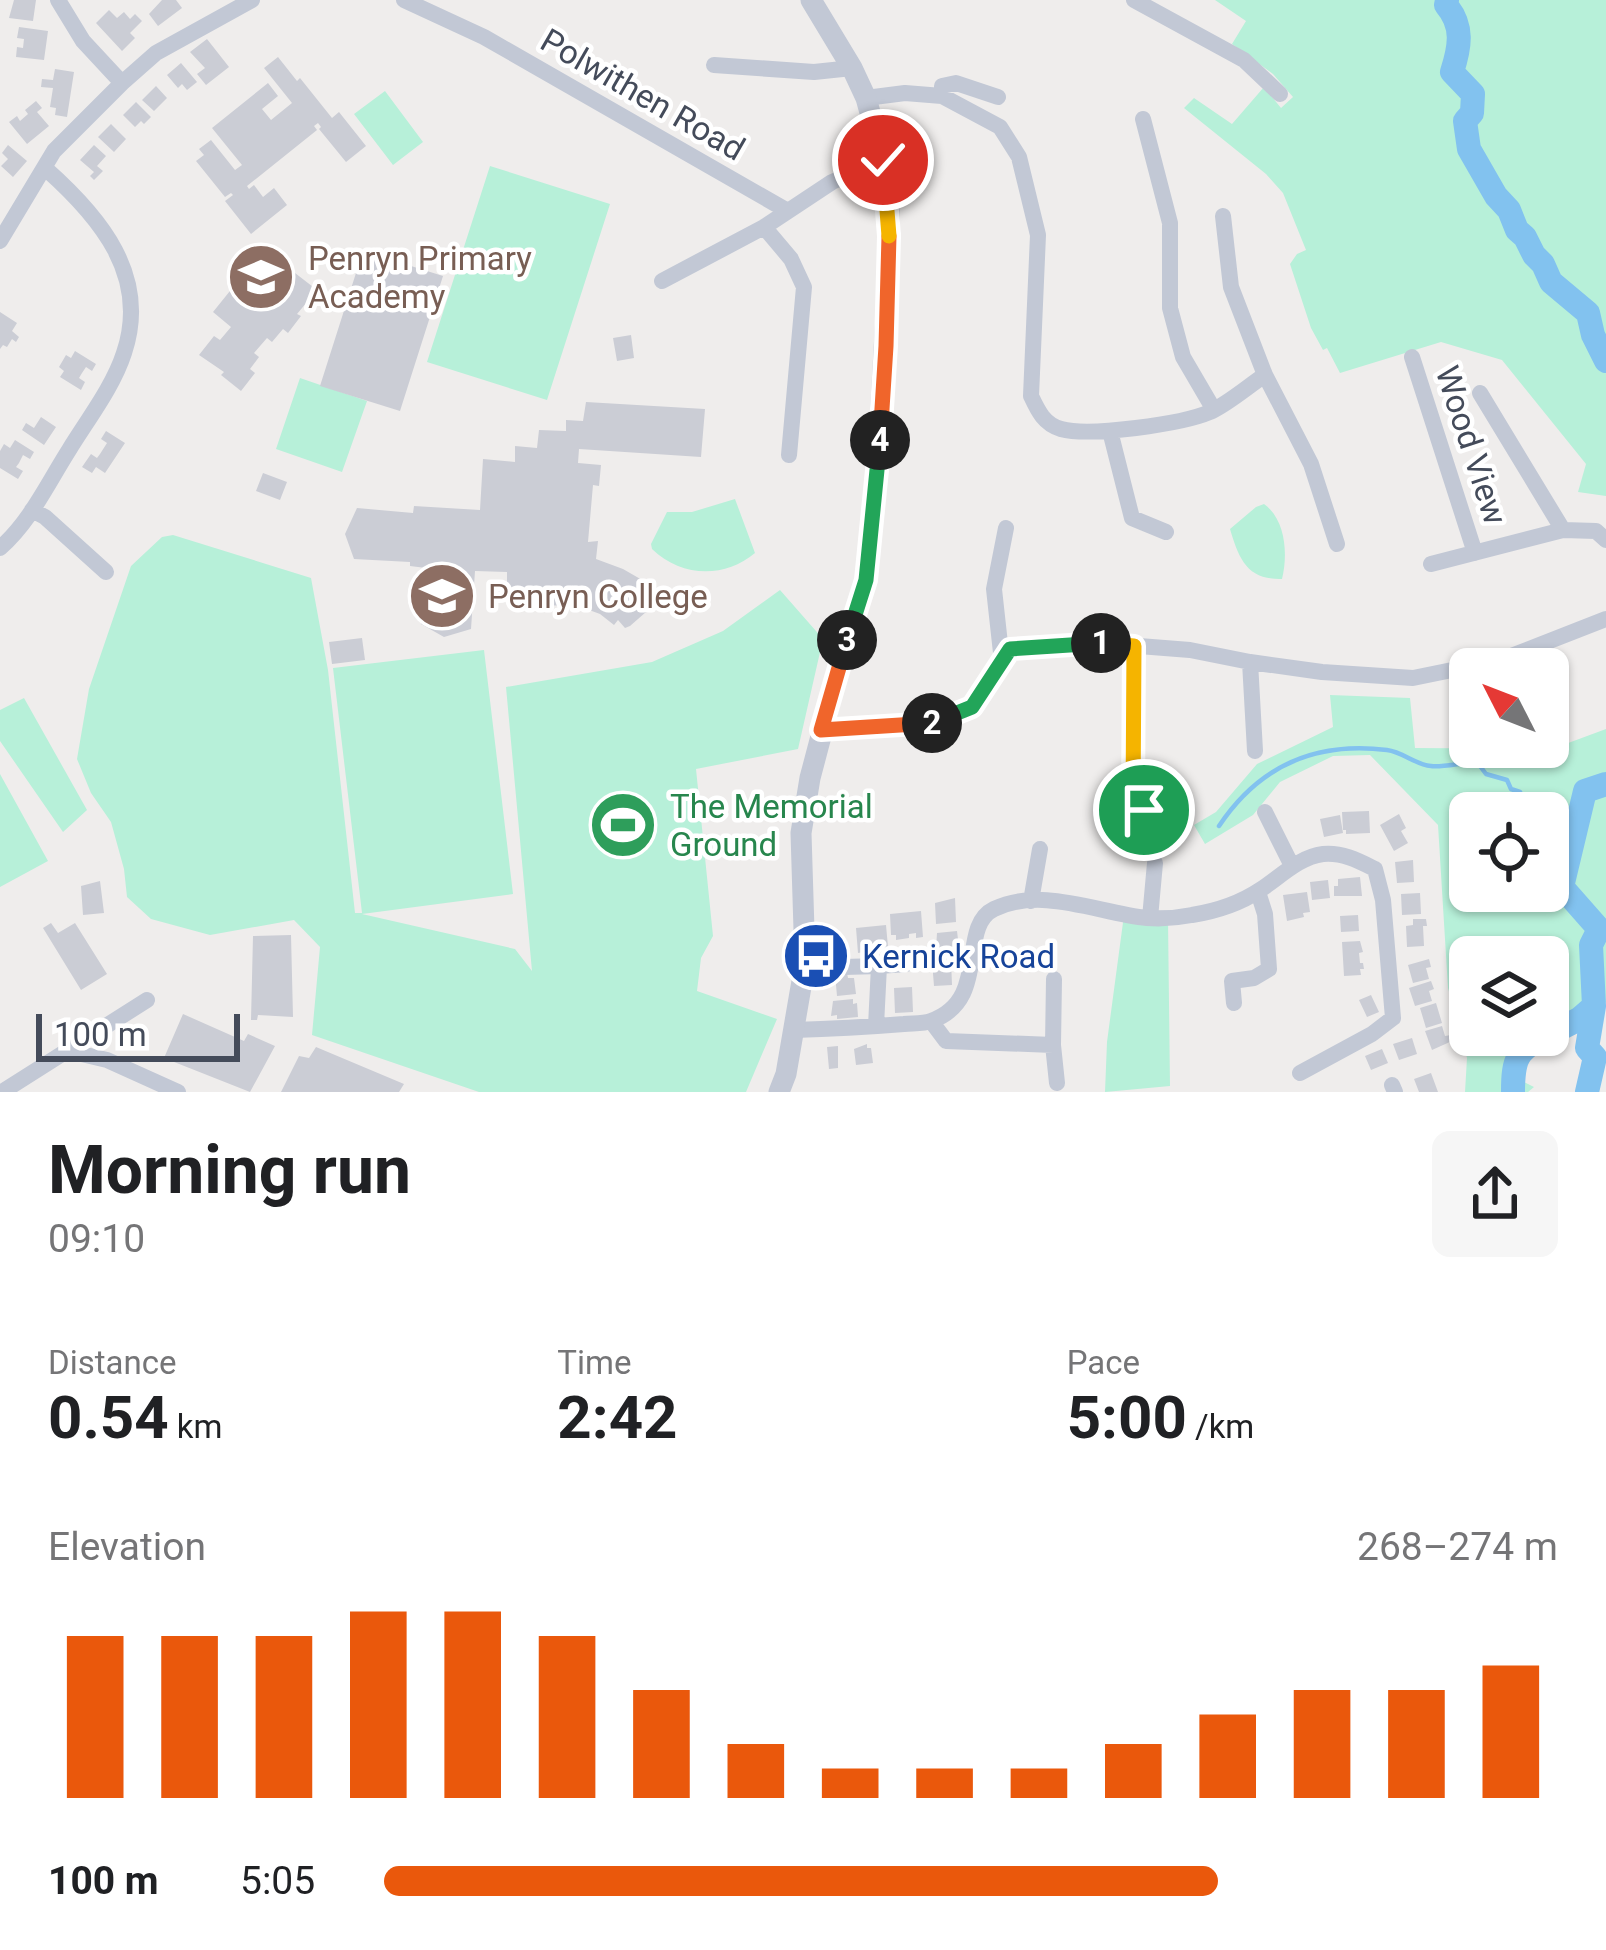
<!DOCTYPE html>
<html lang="en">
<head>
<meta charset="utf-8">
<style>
	:root { --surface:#fff; --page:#f6f6f6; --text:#202124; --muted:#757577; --accent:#ea580c }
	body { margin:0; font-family:Roboto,sans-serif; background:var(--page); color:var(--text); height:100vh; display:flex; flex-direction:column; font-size:45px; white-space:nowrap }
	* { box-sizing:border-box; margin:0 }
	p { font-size:39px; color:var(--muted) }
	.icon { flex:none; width:66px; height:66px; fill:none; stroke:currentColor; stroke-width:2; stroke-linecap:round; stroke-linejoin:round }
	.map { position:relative; height:1092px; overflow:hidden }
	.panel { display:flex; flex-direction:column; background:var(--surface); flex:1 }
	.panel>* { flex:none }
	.needle { width:78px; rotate:312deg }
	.controls { position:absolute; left:1449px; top:648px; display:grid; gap:24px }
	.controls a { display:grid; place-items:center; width:120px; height:120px; border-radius:18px; background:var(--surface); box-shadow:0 3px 9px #0004; font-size:60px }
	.scale { position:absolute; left:36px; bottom:30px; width:204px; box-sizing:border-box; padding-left:12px; border:6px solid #444b5a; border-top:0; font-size:33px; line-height:42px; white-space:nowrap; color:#444b5a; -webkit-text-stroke:9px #fff; paint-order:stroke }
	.pin { position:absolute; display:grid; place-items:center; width:102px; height:102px; color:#fff; margin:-51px; border:6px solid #fff; border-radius:50%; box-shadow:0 3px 12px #0007 }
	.km { position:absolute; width:60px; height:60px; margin:-30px; border-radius:50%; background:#222; color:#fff; font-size:33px; line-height:60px; text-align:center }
	.round { display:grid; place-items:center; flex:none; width:126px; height:126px; border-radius:18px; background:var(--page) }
	.summary { display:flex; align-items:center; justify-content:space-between; height:204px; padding:0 48px }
	h1 { font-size:66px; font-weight:700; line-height:90px }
	.figures { display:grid; grid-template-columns:repeat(3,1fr); gap:18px; height:204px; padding:12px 48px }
	.figures div { display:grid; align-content:center }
	.figures b { font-size:60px; font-weight:700 }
	.figures small { font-size:33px; font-weight:400 }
	.figures p { font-size:33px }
	.chart { height:336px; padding:24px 48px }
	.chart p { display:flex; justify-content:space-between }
	.chart svg { width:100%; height:216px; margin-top:12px; stroke:var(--accent); stroke-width:6 }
	ul { padding:0 48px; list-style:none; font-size:39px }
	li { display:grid; grid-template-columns:192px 144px 1fr; align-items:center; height:90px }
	li i { height:30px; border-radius:15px; background:var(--accent) }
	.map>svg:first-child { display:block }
	.green { fill:#b7f0d9; fill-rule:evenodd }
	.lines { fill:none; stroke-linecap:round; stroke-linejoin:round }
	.stream { stroke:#82c2ef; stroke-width:4.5 }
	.river { stroke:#82c2ef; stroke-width:24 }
	.building { fill:#cbcdd5 }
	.minor { stroke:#c2c8d5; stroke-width:16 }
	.tertiary { stroke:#c2c8d5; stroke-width:21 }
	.split-1-casing { stroke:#fff; stroke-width:24 }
	.split-2-casing { stroke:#fff; stroke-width:24 }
	.split-3-casing { stroke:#fff; stroke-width:24 }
	.split-4-casing { stroke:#fff; stroke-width:24 }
	.split-5-casing { stroke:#fff; stroke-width:24 }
	.split-6-casing { stroke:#fff; stroke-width:24 }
	.split-1 { stroke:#f5b400; stroke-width:15 }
	.split-2 { stroke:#22a559; stroke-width:15 }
	.split-3 { stroke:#f0652b; stroke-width:15 }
	.split-4 { stroke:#22a559; stroke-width:15 }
	.split-5 { stroke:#f0652b; stroke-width:15 }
	.split-6 { stroke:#f5b400; stroke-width:15 }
	.labels { text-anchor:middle; stroke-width:9; stroke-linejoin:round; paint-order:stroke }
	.street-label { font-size:33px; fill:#444b5a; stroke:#fff }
	.education-label { font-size:33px; fill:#785e54; stroke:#fff; text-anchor:start }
	.leisure-label { font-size:33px; fill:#27864d; stroke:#fff; text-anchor:start }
	.transit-label { font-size:33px; fill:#164399; stroke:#fff; text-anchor:start }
</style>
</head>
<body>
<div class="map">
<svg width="1606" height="1092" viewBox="0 0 1606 1092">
	<rect width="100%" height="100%" fill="#efedec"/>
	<path class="green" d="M1215,0H1606V496L1578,492L1586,464L1502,360L1441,342L1340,373L1327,348L1323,350L1311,328L1290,264L1297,254L1306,250L1283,193L1266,174L1184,108L1194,98L1232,124L1264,87L1281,108L1293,97L1273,74L1232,44L1246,21Z
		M385,91L423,142L393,165L354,114Z
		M490,166L610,204L547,400L427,362Z
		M300,378L367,401L342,472L276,449Z
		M735,499L755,553C724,579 681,577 652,549L651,544L667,512H692Z
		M1264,504C1286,520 1288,555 1282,579C1247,580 1239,559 1230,529L1256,507Z
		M173,535L311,578L328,670L355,913H362L333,668L484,650L513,894L362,914L515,949L532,971L506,687L652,662L723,631L780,590L823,639L798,749L696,769L713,936L701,958L697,991L777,1019L746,1092H479L312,1035L320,947L294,920L210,935L151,919L127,897L124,869L111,822L91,793L77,759L89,689L131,566L162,537Z
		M1330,695L1410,698L1415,748L1552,749L1606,729V1002L1548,1035V957H1470V1035H1547L1524,1046L1513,1065L1520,1080L1534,1087L1528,1092H1465L1467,1058L1448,988L1438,825L1370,755L1333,756L1280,782L1253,815L1205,844L1194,825L1216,812L1257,764L1333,727ZM1470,813H1548V891H1470Z
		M24,698L87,810L63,832L0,741V710Z
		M0,774L48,861L0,887Z
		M1124,915L1168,919L1170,1086L1105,1092L1107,1042Z"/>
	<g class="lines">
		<path class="stream" d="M1548,822L1559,826L1578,821
			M1219,826C1259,766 1315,741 1387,750C1403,752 1416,765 1431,766C1441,768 1464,762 1477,762L1486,774L1507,780L1511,789L1520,792L1523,799L1540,807L1543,813"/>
		<path class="river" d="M1447,0L1446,5C1464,26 1460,47 1452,72L1473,94L1472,113L1465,121L1469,149L1496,196L1509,210L1517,230L1525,237L1534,255L1543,264L1551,282L1588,313L1593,335L1606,361
			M1548,1035L1579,1019L1594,1006L1591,945L1599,929L1562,887L1585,791L1606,784
			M1513,1092C1513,1058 1517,1050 1547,1035
			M1587,1092L1595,1057L1587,1048L1594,1006"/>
	</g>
	<path class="building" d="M14,0H36L33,21L9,18Z
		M162,0H176L182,8L158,26L149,14Z
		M109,10L117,18L124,12L130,19L135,14L142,21L130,33L135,38L122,51L96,23Z
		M19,27L48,31L44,60L16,57L17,47L23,48L24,39L17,38Z
		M207,39L229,67L206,85L197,74L205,68L190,52Z
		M278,57L297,81L300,78L332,118L339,112L366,146L346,162L319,129L321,127L318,123L314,126L317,130L247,186L249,189L254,185L263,197L274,188L287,205L251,234L225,201L233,195L231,193L225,197L196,161L204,155L199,149L211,140L235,170L242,165L212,128L268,83L278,96L262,109L271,120L292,103L264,68Z
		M181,63L197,82L187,90L182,84L178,88L167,75Z
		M55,69L74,72L67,117L55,115L56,108L50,107L53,88L41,87L42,79L53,80Z
		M156,86L167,98L154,111L142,100Z
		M36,101L42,108L37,112L49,126L27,144L9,122L17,116L20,121L28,114L25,110Z
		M136,102L151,117L144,124L141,121L135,127L123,115Z
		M111,124L126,139L114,152L98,137Z
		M8,145L27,161L13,177L1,166L8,159L2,153Z
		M94,145L106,156L97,166L103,171L94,180L90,176L94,172L80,160Z
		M363,251L443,276L400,411L320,386Z
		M273,265L290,279L295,273L317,290L297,314L301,316L288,333L283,329L272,342L267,338L254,353L259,357L250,369L255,373L241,391L221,375L224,372L199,355L214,336L220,340L231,327L213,312L238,281L251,292Z
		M0,312L17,323L12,331L19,337L16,342L12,339L7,347L3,345L0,349Z
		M631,335L634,358L617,361L613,338Z
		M75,351L96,364L92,371L86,367L82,373L79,378L85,382L81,390L60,377L64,371L59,367L66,355L71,358Z
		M586,402L705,409L701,457L579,449L578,463L601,465L599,486L593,485L588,542L598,541L596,559L623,569L656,588L646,612L630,626L625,628L618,620L614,625L600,614L581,607L514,603L515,588L507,587V572L475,571L471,629L444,637L421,624L426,568L410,566V562L354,559L345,534L357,508L413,513L414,506L480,510L483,459L515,462V446L537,448L539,430L566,431V420L583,421Z
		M41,417L56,427L44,445L22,430L26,423L34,428Z
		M106,431L125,443L105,473L96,467L92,473L82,467L91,454L97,458L100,454L107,443L101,439Z
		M15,440L34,452L30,459L23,455L19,463L16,467L23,471L18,479L0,468V451L4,444L10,448Z
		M263,473L287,482L280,500L256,491Z
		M362,638L365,660L332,664L329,642Z
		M1369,811L1370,833L1346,834V830H1343L1342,812Z
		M1399,814L1406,828L1401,831L1408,843L1394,851L1380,825Z
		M1340,815L1343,833L1324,837L1320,819Z
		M1413,860L1414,882L1397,883L1395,862Z
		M1360,877L1362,896H1334V886H1338V879Z
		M1328,880L1330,898L1312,900L1310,882Z
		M100,881L104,913L83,915L81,886Z
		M1307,892L1310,912L1303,913L1304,917L1287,921L1283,895Z
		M1420,893L1421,914L1402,915L1401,894Z
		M955,898L956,922L936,924L935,903Z
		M921,911L923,937L916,938V933L909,934V938L896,940V935H891L890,914Z
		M1358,915L1359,931L1341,932L1340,916Z
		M1413,919H1426L1427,926H1423L1424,946L1407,947L1406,926L1413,925Z
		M51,923L58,933L75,923L107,974L81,990L43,928Z
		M886,925L888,947L885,948V952L872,953V947L863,948L864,952L858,953L856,928Z
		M957,931L959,948L936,949L937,933Z
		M291,935L293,1017L258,1015L257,1020H251L253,936Z
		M1360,941L1363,952L1359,953L1360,963H1363L1364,969H1360L1361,975L1344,976L1342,942Z
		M1429,959L1431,967L1426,968L1429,979L1413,983L1408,965Z
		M951,960L952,985L934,986L932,961Z
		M847,973L848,978H854L856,994L837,996L835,974Z
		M1431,981L1434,989L1429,991L1432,1001L1415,1006L1409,988Z
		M912,987L913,1012L895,1013L894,988Z
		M1371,995L1379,1012L1367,1017L1359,1000Z
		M853,999V1004L857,1003L858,1017L837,1019V1015L831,1016L833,1001Z
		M1436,1003L1442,1023L1426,1028L1420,1008Z
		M183,1014L244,1041L248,1034L275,1046L250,1092L164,1058Z
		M1442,1026L1445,1036L1451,1035L1452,1041L1432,1050L1425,1031Z
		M1412,1038L1417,1054L1399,1060L1393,1044Z
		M867,1044V1048H871L873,1063L856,1065L854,1049Z
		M838,1046V1068L829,1069L827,1047Z
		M316,1047L404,1084L399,1092H281L299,1056L309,1058Z
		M1382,1049L1388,1063L1371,1070L1365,1056Z
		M1431,1073L1438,1092H1419L1414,1079Z"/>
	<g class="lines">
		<path class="minor" d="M58,0L83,41L122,83
			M404,0L484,37L786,210
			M1134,0L1244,60L1280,94
			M714,65L814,72L852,68
			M942,96V86L956,83L998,97
			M866,98L905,93L942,96L1000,127L1019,157L1038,235L1031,396C1038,411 1044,424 1061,429C1090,437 1182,424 1210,412C1229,403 1247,387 1265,375
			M1143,119L1170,223V308L1183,357L1214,410
			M1223,216L1231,287L1265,375L1311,464L1337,544
			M764,227L791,259L804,287L789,455
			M0,241L54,151L122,83L156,53L252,0
			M662,281L764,227L832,182L883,160
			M1412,357L1475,553
			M1480,393L1563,530
			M1110,431L1132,518L1166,532
			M32,510L45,517L106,572
			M0,548C30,522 48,483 69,450C88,419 113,387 124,353C150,276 100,217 46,169
			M1431,564L1563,530L1596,531L1606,540
			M1134,646L1133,806L1144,810
			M1002,662L994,589L1006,528
			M1250,662L1255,751
			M821,730C859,729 945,732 973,706C986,694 1001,665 1010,649L1088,642L1190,650L1250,662L1322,672L1413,678L1501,660L1606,619
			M1265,812L1292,866
			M1031,901L1040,849
			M1150,918L1155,863
			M844,967L879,966
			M1234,1003L1232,981L1254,978L1269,969L1265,914L1258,892
			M931,1021L946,1041L1053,1045L1054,979
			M876,1026L879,966L906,964
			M794,1030C831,1029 867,1027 904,1024C912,1023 923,1024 931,1021C991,1000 957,927 994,909C1042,886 1098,913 1147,918C1162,919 1177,918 1192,915C1217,911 1239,904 1260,890C1280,877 1299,857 1323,854C1342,852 1359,861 1375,869L1383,900L1393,1018L1372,1034L1300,1073
			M1053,1045L1057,1083
			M69,1051L107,1060L178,1092
			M1392,1085L1395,1092
			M2,1092L147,1000"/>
		<path class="tertiary" d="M779,1092L786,1074L802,981L804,930L801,833L810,778L848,634L866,580L876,489L889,264V210L883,160L866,98L852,68L811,0"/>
	</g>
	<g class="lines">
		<g class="split-1-casing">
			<path id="split-1" d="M1101,643L1134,646L1133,806L1144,810"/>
		</g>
		<g class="split-2-casing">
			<path id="split-2" d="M932,723L972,707L1010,649L1101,643"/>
		</g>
		<g class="split-3-casing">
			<path id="split-3" d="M847,640L821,730L932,723"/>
		</g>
		<g class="split-4-casing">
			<path id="split-4" d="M847,640L866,580L880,440"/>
		</g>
		<g class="split-5-casing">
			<path id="split-5" d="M880,440L886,346L889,236"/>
		</g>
		<g class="split-6-casing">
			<path id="split-6" d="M883,160L889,236"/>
		</g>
		<use href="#split-1" class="split-1"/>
		<use href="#split-2" class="split-2"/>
		<use href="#split-3" class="split-3"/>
		<use href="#split-4" class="split-4"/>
		<use href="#split-5" class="split-5"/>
		<use href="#split-6" class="split-6"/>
	</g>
	<defs>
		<g id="school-disc" transform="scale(3.45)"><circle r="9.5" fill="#8d6e63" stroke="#fff"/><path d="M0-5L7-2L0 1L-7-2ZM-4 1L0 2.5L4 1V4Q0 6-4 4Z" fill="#fff"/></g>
		<g id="stadium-disc" transform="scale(3.45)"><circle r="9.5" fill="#2e9e5b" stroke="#fff"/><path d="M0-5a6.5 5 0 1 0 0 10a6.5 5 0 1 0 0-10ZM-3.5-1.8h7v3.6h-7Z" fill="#fff"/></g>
		<g id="bus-disc" transform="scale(3.45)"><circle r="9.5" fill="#1a4fb4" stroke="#fff"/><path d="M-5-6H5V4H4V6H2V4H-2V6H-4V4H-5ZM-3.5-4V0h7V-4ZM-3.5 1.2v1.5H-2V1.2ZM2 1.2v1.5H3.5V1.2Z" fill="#fff"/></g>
	</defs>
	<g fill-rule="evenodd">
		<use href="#school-disc" x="261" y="277"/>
		<use href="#school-disc" x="442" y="596"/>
		<use href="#stadium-disc" x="623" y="825"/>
		<use href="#bus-disc" x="816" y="956"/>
	</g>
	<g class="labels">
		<g class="street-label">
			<text transform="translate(643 94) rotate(30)" y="12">Polwithen Road</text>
			<text transform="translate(1472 445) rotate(72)" y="12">Wood View</text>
		</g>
		<g class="education-label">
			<text x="308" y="270">Penryn Primary<tspan x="308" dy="38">Academy</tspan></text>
			<text x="488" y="608">Penryn College</text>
		</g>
		<g class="leisure-label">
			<text x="670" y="818">The Memorial<tspan x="670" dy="38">Ground</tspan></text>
		</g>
		<g class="transit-label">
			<text x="862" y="968">Kernick Road</text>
		</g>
	</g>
</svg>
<div class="controls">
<a><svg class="needle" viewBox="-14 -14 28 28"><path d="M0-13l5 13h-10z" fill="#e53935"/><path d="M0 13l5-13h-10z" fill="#757577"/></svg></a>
<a><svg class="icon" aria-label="locate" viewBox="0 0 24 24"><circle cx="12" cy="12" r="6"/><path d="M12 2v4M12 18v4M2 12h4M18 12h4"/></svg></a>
<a><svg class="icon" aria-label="layers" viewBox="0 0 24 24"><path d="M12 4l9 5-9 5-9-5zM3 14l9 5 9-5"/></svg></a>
</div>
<div class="scale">100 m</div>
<div class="pin" style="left:1144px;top:810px;background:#1e9e55"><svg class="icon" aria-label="arrive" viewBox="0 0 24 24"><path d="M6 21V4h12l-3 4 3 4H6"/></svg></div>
<div class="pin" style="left:883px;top:160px;background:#d93025"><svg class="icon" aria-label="check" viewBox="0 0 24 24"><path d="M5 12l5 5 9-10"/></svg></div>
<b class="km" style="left:1101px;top:643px">1</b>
<b class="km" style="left:932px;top:723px">2</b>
<b class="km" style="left:847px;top:640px">3</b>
<b class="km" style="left:880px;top:440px">4</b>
</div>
<section class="panel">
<div class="summary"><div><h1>Morning run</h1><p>09:10</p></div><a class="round"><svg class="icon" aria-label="share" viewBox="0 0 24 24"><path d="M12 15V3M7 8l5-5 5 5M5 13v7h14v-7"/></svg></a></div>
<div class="figures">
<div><p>Distance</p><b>0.54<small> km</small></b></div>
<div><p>Time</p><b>2:42</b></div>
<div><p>Pace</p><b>5:00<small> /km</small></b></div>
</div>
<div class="chart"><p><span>Elevation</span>268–274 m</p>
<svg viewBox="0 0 160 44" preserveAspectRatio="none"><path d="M5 44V11M15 44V11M25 44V11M35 44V6M45 44V6M55 44V11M65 44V22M75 44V33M85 44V38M95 44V38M105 44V38M115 44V33M125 44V27M135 44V22M145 44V22M155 44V17"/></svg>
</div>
<ul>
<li><b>100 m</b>5:05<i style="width:71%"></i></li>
</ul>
</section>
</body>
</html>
